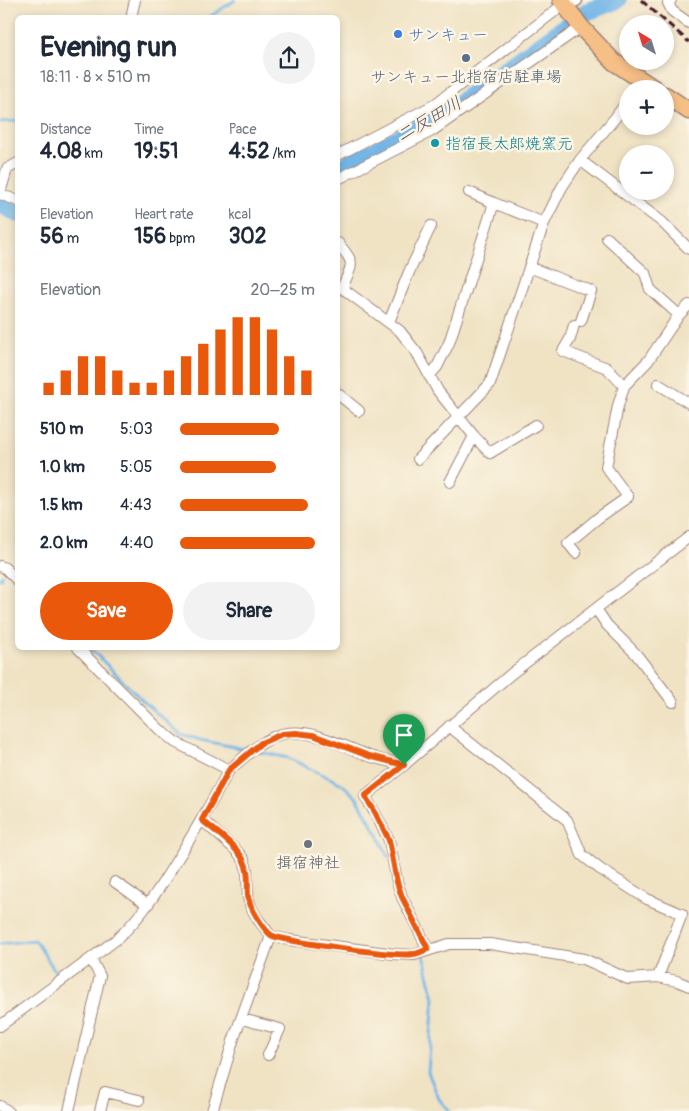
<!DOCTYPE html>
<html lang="en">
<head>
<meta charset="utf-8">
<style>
	:root { --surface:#fff; --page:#f2f2f3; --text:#1f2937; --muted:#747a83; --accent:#ea580c }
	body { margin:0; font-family:Pangolin,"Klee One",sans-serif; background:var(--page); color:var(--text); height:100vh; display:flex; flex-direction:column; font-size:19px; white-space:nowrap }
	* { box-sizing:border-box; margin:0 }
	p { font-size:16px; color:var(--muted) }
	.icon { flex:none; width:28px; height:28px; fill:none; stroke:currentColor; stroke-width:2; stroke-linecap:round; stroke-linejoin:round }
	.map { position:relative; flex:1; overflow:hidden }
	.details { position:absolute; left:15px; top:15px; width:325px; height:635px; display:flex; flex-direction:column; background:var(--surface); border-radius:8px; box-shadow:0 2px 8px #0003 }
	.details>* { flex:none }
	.needle { width:32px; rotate:322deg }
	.buttons { position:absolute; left:619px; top:15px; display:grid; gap:10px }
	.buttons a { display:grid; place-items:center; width:55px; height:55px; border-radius:50%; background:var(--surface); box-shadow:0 2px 8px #0003; font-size:25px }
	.pin { position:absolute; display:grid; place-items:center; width:42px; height:42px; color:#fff; margin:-51px -21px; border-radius:50% 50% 50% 0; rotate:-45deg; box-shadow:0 0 5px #0007 }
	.pin .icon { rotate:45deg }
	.round { display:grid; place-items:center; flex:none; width:52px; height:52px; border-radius:26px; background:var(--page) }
	.summary { display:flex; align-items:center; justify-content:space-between; height:85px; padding:0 25px }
	h1 { font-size:28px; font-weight:700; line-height:38px }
	.stats { display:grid; grid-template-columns:repeat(3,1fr); gap:8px; height:85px; padding:5px 25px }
	.stats div { display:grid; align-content:center }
	.stats b { font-size:21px; font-weight:700 }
	.stats small { font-size:14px; font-weight:400 }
	.stats p { font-size:14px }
	.chart { height:140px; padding:10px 25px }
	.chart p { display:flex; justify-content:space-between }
	.chart svg { width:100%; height:90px; margin-top:5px; stroke:var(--accent); stroke-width:6 }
	.action { display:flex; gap:10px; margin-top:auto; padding:10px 25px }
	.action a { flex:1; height:58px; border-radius:30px; background:var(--accent); color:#fff; font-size:20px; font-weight:700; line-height:58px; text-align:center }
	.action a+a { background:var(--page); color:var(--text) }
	ul { padding:0 25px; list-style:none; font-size:16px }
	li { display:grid; grid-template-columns:80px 60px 1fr; align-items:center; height:38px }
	li i { height:12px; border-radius:6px; background:var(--accent) }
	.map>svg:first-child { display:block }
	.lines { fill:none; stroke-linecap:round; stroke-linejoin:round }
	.stream { stroke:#72b6e7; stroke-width:3 }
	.river { stroke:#72b6e7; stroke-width:18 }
	.minor-casing { stroke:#9d8178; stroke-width:12 }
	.tertiary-casing { stroke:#9d8178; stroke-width:15 }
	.trunk-casing { stroke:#9d8178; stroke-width:19 }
	.minor { stroke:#fff; stroke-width:10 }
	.tertiary { stroke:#fff; stroke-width:12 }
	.trunk { stroke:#f5bf86; stroke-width:16 }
	.rail { stroke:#4a1f2b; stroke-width:3; stroke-dasharray:8 4; stroke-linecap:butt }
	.route-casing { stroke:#fff; stroke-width:10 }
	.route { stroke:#ea580c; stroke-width:6 }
	.shop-dot { fill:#3f7fe0; stroke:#fcf5e5; stroke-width:2 }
	.service-dot { fill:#5c6f8a; stroke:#fcf5e5; stroke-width:2 }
	.culture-dot { fill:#0f9aa8; stroke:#fcf5e5; stroke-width:2 }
	.worship-dot { fill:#6b7280; stroke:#fcf5e5; stroke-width:2 }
	.labels { text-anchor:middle; stroke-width:5; stroke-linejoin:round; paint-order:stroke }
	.shop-label { font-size:16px; fill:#366cbe; stroke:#fcf5e5; text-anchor:start }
	.service-label { font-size:16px; fill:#4e5e75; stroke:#fcf5e5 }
	.culture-label { font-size:16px; fill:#0d838f; stroke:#fcf5e5; text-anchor:start }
	.worship-label { font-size:16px; fill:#5b616d; stroke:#fcf5e5 }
	.water-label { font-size:18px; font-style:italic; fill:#58546d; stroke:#fcf5e5 }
</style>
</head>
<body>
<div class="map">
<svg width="689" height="1111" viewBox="0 0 689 1111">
	<rect width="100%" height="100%" fill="#fcf5e5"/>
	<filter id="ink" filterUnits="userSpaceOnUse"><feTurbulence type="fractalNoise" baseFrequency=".02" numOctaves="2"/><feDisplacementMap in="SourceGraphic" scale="10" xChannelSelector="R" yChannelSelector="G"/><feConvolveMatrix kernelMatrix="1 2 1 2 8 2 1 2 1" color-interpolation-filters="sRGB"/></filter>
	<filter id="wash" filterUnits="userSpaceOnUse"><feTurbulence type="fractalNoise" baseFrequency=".0096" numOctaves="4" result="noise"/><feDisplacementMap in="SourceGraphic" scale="20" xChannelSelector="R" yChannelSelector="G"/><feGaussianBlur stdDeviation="1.12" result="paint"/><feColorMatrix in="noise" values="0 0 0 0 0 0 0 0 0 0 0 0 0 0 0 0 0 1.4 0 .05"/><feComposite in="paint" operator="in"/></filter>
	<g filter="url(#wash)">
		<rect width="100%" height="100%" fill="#f0e3c4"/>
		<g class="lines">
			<path class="stream" d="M208,18L235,0
				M0,122L18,121
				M17,567H18
				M0,579L2,575
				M90,648L145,703L181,734L200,740L249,750
				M255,751L288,758L342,784L357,798L378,835L388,857
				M420,942L434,998L428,1072L439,1099L449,1111
				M0,944L35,940L59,977"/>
			<path class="river" d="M338,169L438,118L586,12L618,0
				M0,204L18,214"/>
		</g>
	</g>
	<g filter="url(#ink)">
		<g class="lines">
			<g class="minor-casing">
				<path id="minor" d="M671,0L668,3L672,11L689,23
					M133,18L132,13L135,0
					M338,155L434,105L564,4
					M580,160L662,222L689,249
					M338,179L432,131L581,27
					M469,192L494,203
					M0,193L7,169L18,163
					M0,194L18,201
					M607,238L645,273L650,289L679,315
					M338,243C356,265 353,262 342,288L400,331L417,353L438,391L474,436L490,453L536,425
					M529,267L591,291L581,321
					M389,322L409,272L431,226
					M574,325L570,339L563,351L607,368L624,386
					M429,376L437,367L449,343L494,203L544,223
					M658,384L689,403
					M338,394L359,411
					M418,459L490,384L544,223L562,187L580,160L615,118L628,100
					M450,482L474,436
					M576,553L568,543L598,518L628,497L606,467L618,406L624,386L648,361L679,315L689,305
					M0,566L5,568L18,581
					M596,609L607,625L636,654L673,702
					M78,648L159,729L175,742L229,770C245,757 262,739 282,734C310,727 342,746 367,755C379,760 392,762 404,765
					M449,726L567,820L582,855L600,869L647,899L682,914L658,977
					M202,820L237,851L244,860L247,870L248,897L251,907L257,918L271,936L290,940L394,954L414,955L449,944H490L584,959L628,979L658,977L677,981L689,986
					M115,882L148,905
					M428,949L402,897L397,881L389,840L375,813L365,796L404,765L511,674L689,537
					M242,1019L280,1029L268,1055
					M0,1026L117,939C141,917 158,891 175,863C194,833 212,802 229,770
					M0,1106L8,1111
					M69,1111L100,976L91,959
					M100,1111L105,1092L139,1100
					M212,1111L234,1038L271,936"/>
			</g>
			<g class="tertiary-casing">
				<path id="tertiary" d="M564,4L576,0"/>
			</g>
			<g class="trunk-casing">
				<path id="trunk" d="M561,0L581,27L614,62L655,89
					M665,95L689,111"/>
			</g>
			<use href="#minor" class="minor"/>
			<use href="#tertiary" class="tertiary"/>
			<use href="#trunk" class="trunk"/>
			<path class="rail" d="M641,0L689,42"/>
		</g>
	</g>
	<g class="lines" filter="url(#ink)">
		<g class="route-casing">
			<path id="route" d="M296,733L313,735L369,756L404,765L365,796L375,812L389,840L397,882L402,897L428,949C423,951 418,954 413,954C400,957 279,941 271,935C263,929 249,906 248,896C247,884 250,871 243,859C234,844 216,832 202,820L229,770L261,743L282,734Z"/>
		</g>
		<use href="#route" class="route"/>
	</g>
	<circle class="shop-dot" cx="398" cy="34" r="5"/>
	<circle class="service-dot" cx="466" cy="58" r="5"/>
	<circle class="culture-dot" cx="435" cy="143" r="5"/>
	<circle class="worship-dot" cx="308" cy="844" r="5"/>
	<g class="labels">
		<g class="shop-label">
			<text x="408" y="40">サンキュー</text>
		</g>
		<g class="service-label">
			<text x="466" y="82">サンキュー北指宿店駐車場</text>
		</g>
		<g class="culture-label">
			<text x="445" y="149">指宿長太郎焼窯元</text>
		</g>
		<g class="worship-label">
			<text x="308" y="868">揖宿神社</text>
		</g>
		<g class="water-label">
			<text transform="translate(429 119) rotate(-30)" y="6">二反田川</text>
		</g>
	</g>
</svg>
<div class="buttons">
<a><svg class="needle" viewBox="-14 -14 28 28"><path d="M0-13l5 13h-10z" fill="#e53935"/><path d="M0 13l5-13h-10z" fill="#747a83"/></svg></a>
<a>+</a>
<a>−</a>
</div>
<div class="pin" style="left:404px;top:765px;background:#1e9e55"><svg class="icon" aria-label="arrive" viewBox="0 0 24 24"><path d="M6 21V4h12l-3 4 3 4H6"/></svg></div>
<section class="details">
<div class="summary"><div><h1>Evening run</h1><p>18:11 · 8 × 510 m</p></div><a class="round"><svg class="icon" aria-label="share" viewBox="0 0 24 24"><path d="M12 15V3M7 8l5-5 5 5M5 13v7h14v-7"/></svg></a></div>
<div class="stats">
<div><p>Distance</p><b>4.08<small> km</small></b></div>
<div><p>Time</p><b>19:51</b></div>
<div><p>Pace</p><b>4:52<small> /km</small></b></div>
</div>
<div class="stats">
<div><p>Elevation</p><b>56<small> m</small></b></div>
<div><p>Heart rate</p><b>156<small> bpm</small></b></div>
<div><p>kcal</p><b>302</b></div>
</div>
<div class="chart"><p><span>Elevation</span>20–25 m</p>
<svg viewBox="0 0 160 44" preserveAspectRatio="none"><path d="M5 44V38M15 44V32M25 44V25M35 44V25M45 44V32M55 44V38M65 44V38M75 44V32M85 44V25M95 44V19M105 44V12M115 44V6M125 44V6M135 44V12M145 44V25M155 44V32"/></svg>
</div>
<ul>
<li><b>510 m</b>5:03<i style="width:73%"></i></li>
<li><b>1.0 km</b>5:05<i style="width:71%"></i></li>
<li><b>1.5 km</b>4:43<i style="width:95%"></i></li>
<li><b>2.0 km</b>4:40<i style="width:100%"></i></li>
</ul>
<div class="action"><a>Save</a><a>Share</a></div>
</section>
</div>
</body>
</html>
